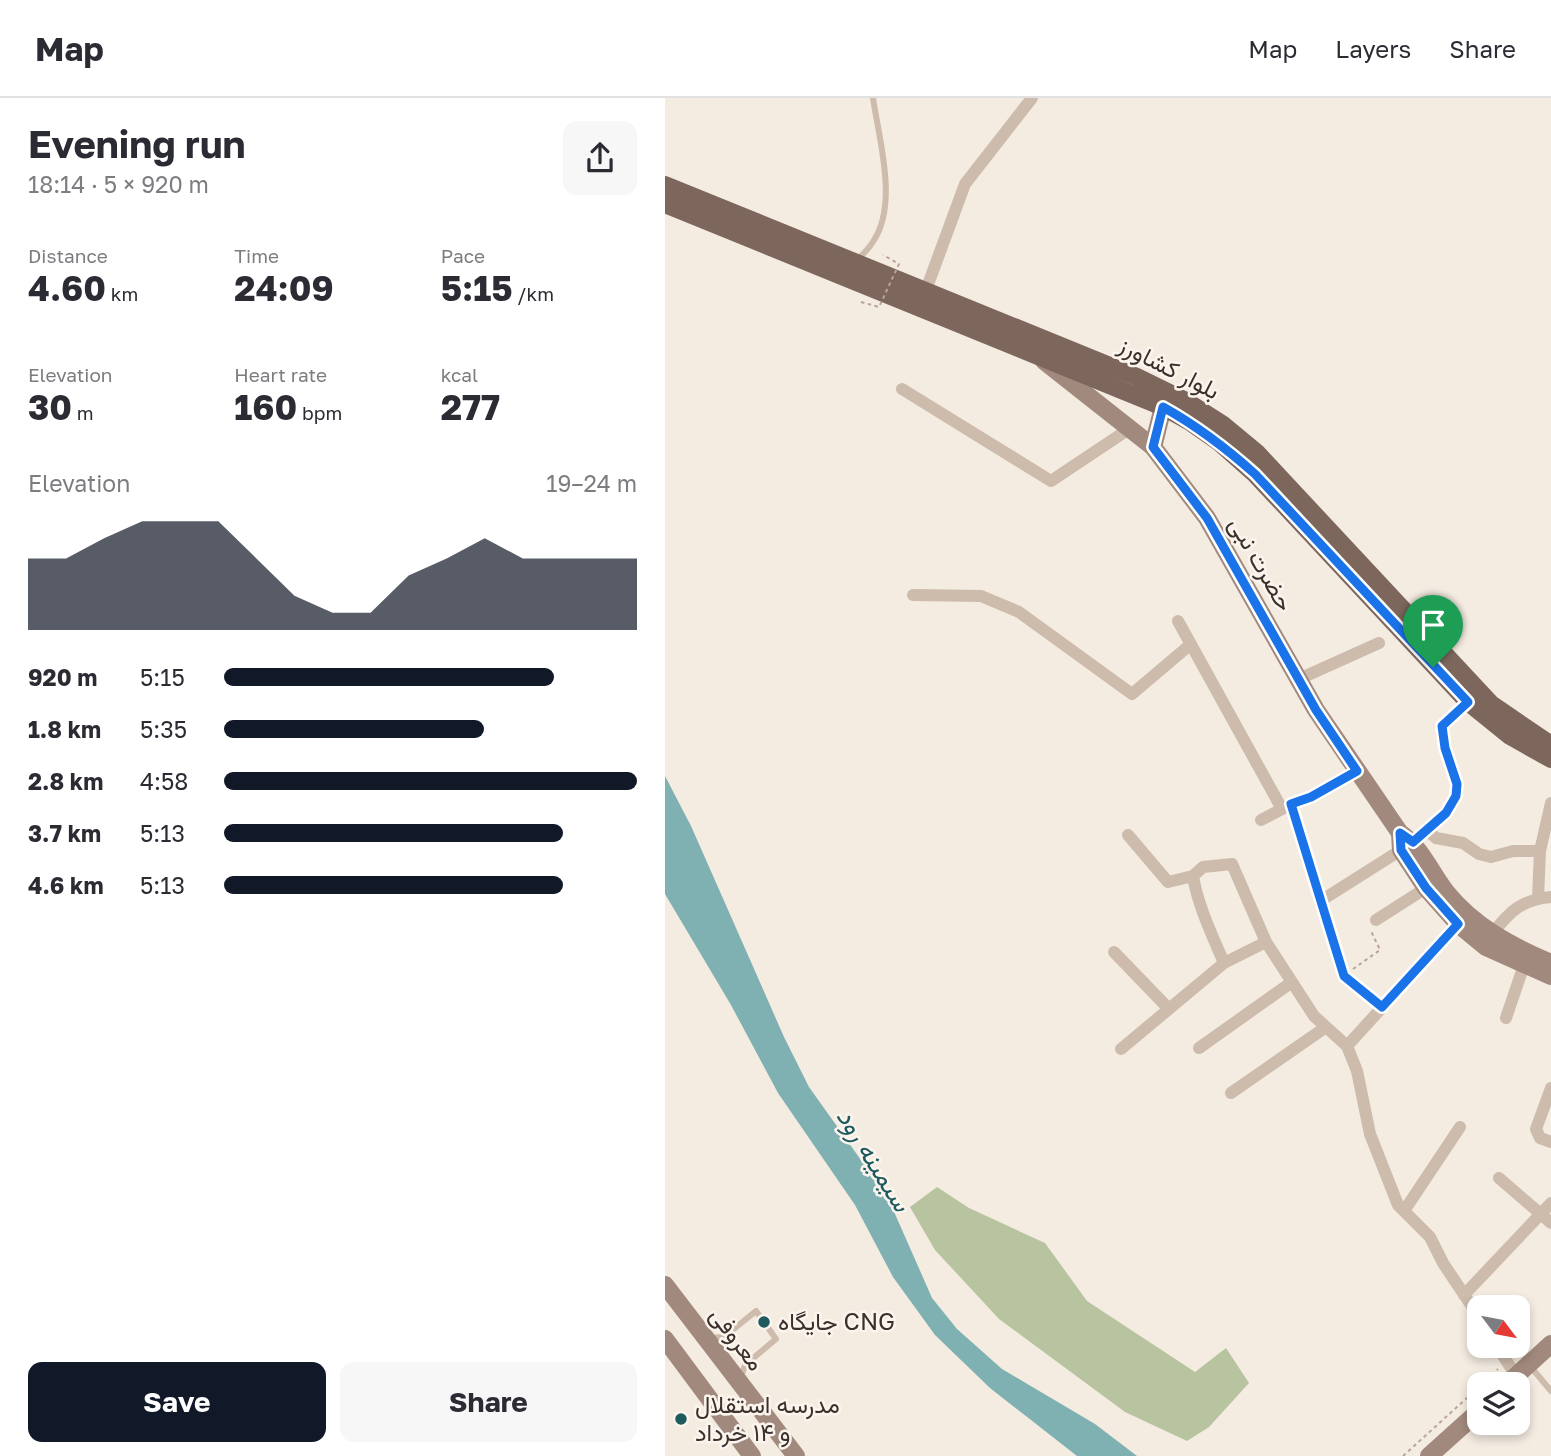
<!DOCTYPE html>
<html lang="en">
<head>
<meta charset="utf-8">
<style>
	:root { --surface:#fff; --page:#f7f7f7; --text:#2b2b33; --muted:#7c7c81; --line:#e1e1e2; --accent:#111827 }
	body { margin:0; font-family:"Golos Text",Vazirmatn,sans-serif; background:var(--page); color:var(--text); height:100vh; display:flex; flex-direction:column; font-size:26px; white-space:nowrap }
	* { box-sizing:border-box; margin:0 }
	p { font-size:23px; color:var(--muted) }
	.icon { flex:none; width:38px; height:38px; fill:none; stroke:currentColor; stroke-width:2; stroke-linecap:round; stroke-linejoin:round }
	.map { position:relative; flex:1; overflow:hidden }
	.side { display:flex; flex-direction:column; background:var(--surface); width:665px }
	.side>* { flex:none }
	.needle { width:46px; rotate:122deg }
	.buttons { position:absolute; left:802px; top:1197px; display:grid; gap:14px }
	.buttons a { display:grid; place-items:center; width:63px; height:63px; border-radius:14px; background:var(--surface); box-shadow:0 4px 10px #0003; font-size:35px }
	.pin { position:absolute; display:grid; place-items:center; width:60px; height:60px; color:#fff; margin:-72px -30px; border-radius:50% 50% 50% 0; rotate:-45deg; box-shadow:0 0 7px #0007 }
	.pin .icon { rotate:45deg }
	.round { display:grid; place-items:center; flex:none; width:74px; height:74px; border-radius:14px; background:var(--page) }
	.headline { display:flex; align-items:center; justify-content:space-between; height:119px; padding:0 28px }
	h1 { font-size:38px; font-weight:700; line-height:52px }
	.stats { display:grid; grid-template-columns:repeat(3,1fr); gap:10px; height:119px; padding:7px 28px }
	.stats div { display:grid; align-content:center }
	.stats b { font-size:35px; font-weight:700 }
	.stats small { font-size:19px; font-weight:400 }
	.stats p { font-size:19px }
	.chart { height:196px; padding:14px 28px }
	.chart p { display:flex; justify-content:space-between }
	.chart svg { width:100%; height:126px; margin-top:7px; fill:var(--accent); opacity:.7 }
	.action { display:flex; gap:14px; margin-top:auto; padding:14px 28px }
	.action a { flex:1; height:80px; border-radius:14px; background:var(--accent); color:#fff; font-size:28px; font-weight:700; line-height:80px; text-align:center }
	.action a+a { background:var(--page); color:var(--text) }
	ul { padding:0 28px; list-style:none; font-size:23px }
	li { display:grid; grid-template-columns:112px 84px 1fr; align-items:center; height:52px }
	li i { height:18px; border-radius:9px; background:var(--accent) }
	header { display:flex; align-items:center; gap:42px; box-sizing:border-box; height:98px; padding:0 35px; background:var(--surface); border-bottom:2px solid var(--line) }
	header strong { font-size:33px }
	nav { display:flex; gap:38px; margin-inline-start:auto; font-size:24px }
	main { display:flex; flex:1; min-height:0 }
	.map>svg:first-child { display:block }
	.green { fill:#b8c4a0 }
	.water { fill:#7fb0b2 }
	.lines { fill:none; stroke-linecap:round; stroke-linejoin:round }
	.path { stroke:#b9a596; stroke-width:2; stroke-dasharray:3.5 3.5; stroke-linecap:butt }
	.lane { stroke:#cdbbac; stroke-width:6 }
	.street { stroke:#cdbbac; stroke-width:12 }
	.secondary { stroke:#a18a7d; stroke-width:18 }
	.primary { stroke:#7d675c; stroke-width:18 }
	.path-bridge { stroke:#b9a596; stroke-width:2; stroke-dasharray:3.5 3.5; stroke-linecap:butt }
	.route-casing { stroke:#fff; stroke-width:14 }
	.route { stroke:#1a73e8; stroke-width:9 }
	.poi-dot { fill:#1f5a5e; stroke:#fbf5ee; stroke-width:2.5 }
	.labels { text-anchor:middle; stroke-width:5; stroke-linejoin:round; paint-order:stroke }
	.street-label { font-size:24px; fill:#3b302b; stroke:#fbf5ee }
	.poi-label { font-size:24px; fill:#3b302b; stroke:#fbf5ee; text-anchor:start }
	.water-label { font-size:26px; font-style:italic; fill:#1f5a5e; stroke:#fbf5ee }
</style>
</head>
<body>
<header>
<strong>Map</strong>
<nav><a>Map</a><a>Layers</a><a>Share</a></nav>
</header>
<main>
<section class="side">
<div class="headline"><div><h1>Evening run</h1><p>18:14 · 5 × 920 m</p></div><a class="round"><svg class="icon" aria-label="share" viewBox="0 0 24 24"><path d="M12 15V3M7 8l5-5 5 5M5 13v7h14v-7"/></svg></a></div>
<div class="stats">
<div><p>Distance</p><b>4.60<small> km</small></b></div>
<div><p>Time</p><b>24:09</b></div>
<div><p>Pace</p><b>5:15<small> /km</small></b></div>
</div>
<div class="stats">
<div><p>Elevation</p><b>30<small> m</small></b></div>
<div><p>Heart rate</p><b>160<small> bpm</small></b></div>
<div><p>kcal</p><b>277</b></div>
</div>
<div class="chart"><p><span>Elevation</span>19–24 m</p>
<svg viewBox="0 0 160 44" preserveAspectRatio="none"><path d="M0 44V19L10 19L20 12L30 6L40 6L50 6L60 19L70 32L80 38L90 38L100 25L110 19L120 12L130 19L140 19L150 19L160 19V44z"/></svg>
</div>
<ul>
<li><b>920 m</b>5:15<i style="width:80%"></i></li>
<li><b>1.8 km</b>5:35<i style="width:63%"></i></li>
<li><b>2.8 km</b>4:58<i style="width:100%"></i></li>
<li><b>3.7 km</b>5:13<i style="width:82%"></i></li>
<li><b>4.6 km</b>5:13<i style="width:82%"></i></li>
</ul>
<div class="action"><a>Save</a><a>Share</a></div>
</section>
<div class="map">
<svg width="886" height="1358" viewBox="0 0 886 1358">
	<rect width="100%" height="100%" fill="#f4ebe1"/>
	<path class="green" d="M272,1089L304,1110L380,1145L422,1203L530,1274L561,1250L584,1285L544,1329L522,1343L460,1314L334,1221L270,1152L245,1109Z"/>
	<path class="water" d="M0,678L26,728L119,939L144,989L223,1100L267,1200L292,1231L337,1271L430,1326L472,1358H412L325,1290L270,1237L228,1179L190,1107L113,995L66,907L0,796Z"/>
	<g class="lines">
		<path class="path" d="M688,871L715,852L706,833
			M816,1286L833,1271
			M738,1358L814,1289"/>
		<path class="lane" d="M191,163C197,157 205,150 209,142C233,105 214,41 208,0
			M45,1240L59,1239L91,1213L111,1241L80,1267L76,1279
			M865,1268L886,1293"/>
		<path class="street" d="M261,192L300,86L367,0
			M237,291L386,383L464,331
			M248,497L316,498L354,514L467,596L526,546
			M513,523L617,711
			M634,581L714,545
			M692,673L646,699L626,706L679,878L717,909
			M596,722L623,708
			M762,732L771,740L798,745L814,756L826,759L848,753H875L886,705
			M463,737L503,784L528,778
			M748,744L781,715L791,698L792,686L780,651L777,628L803,604
			M873,800L875,753
			M657,802L736,752
			M711,822L761,790
			M827,836C845,813 856,802 886,799
			M601,844L559,865C547,837 533,808 528,778L538,769L567,766L601,844L649,918L682,948L692,973L705,1036L733,1107L765,1139L778,1165L814,1219
			M449,854L504,911
			M841,920L859,867
			M682,948L793,826
			M534,950L627,884
			M456,951L559,865
			M886,990L871,1031L875,1040L886,1044
			M566,995L661,929
			M834,1080L886,1125
			M739,1113L795,1029
			M799,1197L886,1105
			M832,1248L851,1278"/>
		<path class="secondary" d="M379,263L488,349L542,420L651,612L735,735C757,750 766,775 782,795C810,829 846,848 886,865
			M488,349L498,309
			M735,735L736,752L761,790L793,826L821,849L886,878
			M0,1187L131,1358
			M0,1241L87,1358
			M842,1286L886,1246
			M764,1358L814,1313"/>
		<path class="primary" d="M0,87L472,279L521,303L557,326L592,355L826,606L886,647
			M0,106L498,309L525,324L555,345L590,376L803,604L845,638L886,661"/>
		<path class="path-bridge" d="M196,204L214,209L234,166L218,157"/>
	</g>
	<g class="lines">
		<g class="route-casing">
			<path id="route" d="M498,309C532,328 561,350 590,376L803,604L777,628L780,650L792,686L791,698L781,715L748,744L735,735L736,752L761,790L793,826L717,909L679,878L626,706L646,699L692,673L651,612L542,420L488,349Z"/>
		</g>
		<use href="#route" class="route"/>
	</g>
	<g class="poi-dot">
		<circle cx="99" cy="1224" r="7"/>
		<circle cx="16" cy="1321" r="7"/>
	</g>
	<g class="labels">
		<g class="street-label">
			<text transform="translate(504 270) rotate(27)" y="8">بلوار کشاورز</text>
			<text transform="translate(596 466) rotate(60)" y="8">حضرت نبی</text>
			<text transform="translate(72 1241) rotate(53)" y="8">معروفی</text>
		</g>
		<g class="poi-label">
			<text x="113" y="1232">جایگاه CNG</text>
			<text x="30" y="1315">مدرسه استقلال<tspan x="30" dy="28">و ۱۴ خرداد</tspan></text>
		</g>
		<g class="water-label">
			<text transform="translate(209 1062) rotate(58)" y="9">سیمینه رود</text>
		</g>
	</g>
</svg>
<div class="buttons">
<a><svg class="needle" viewBox="-14 -14 28 28"><path d="M0-13l5 13h-10z" fill="#e53935"/><path d="M0 13l5-13h-10z" fill="#7c7c81"/></svg></a>
<a><svg class="icon" aria-label="layers" viewBox="0 0 24 24"><path d="M12 4l9 5-9 5-9-5zM3 14l9 5 9-5"/></svg></a>
</div>
<div class="pin" style="left:768px;top:569px;background:#1e9e55"><svg class="icon" aria-label="arrive" viewBox="0 0 24 24"><path d="M6 21V4h12l-3 4 3 4H6"/></svg></div>
</div>
</main>
</body>
</html>
